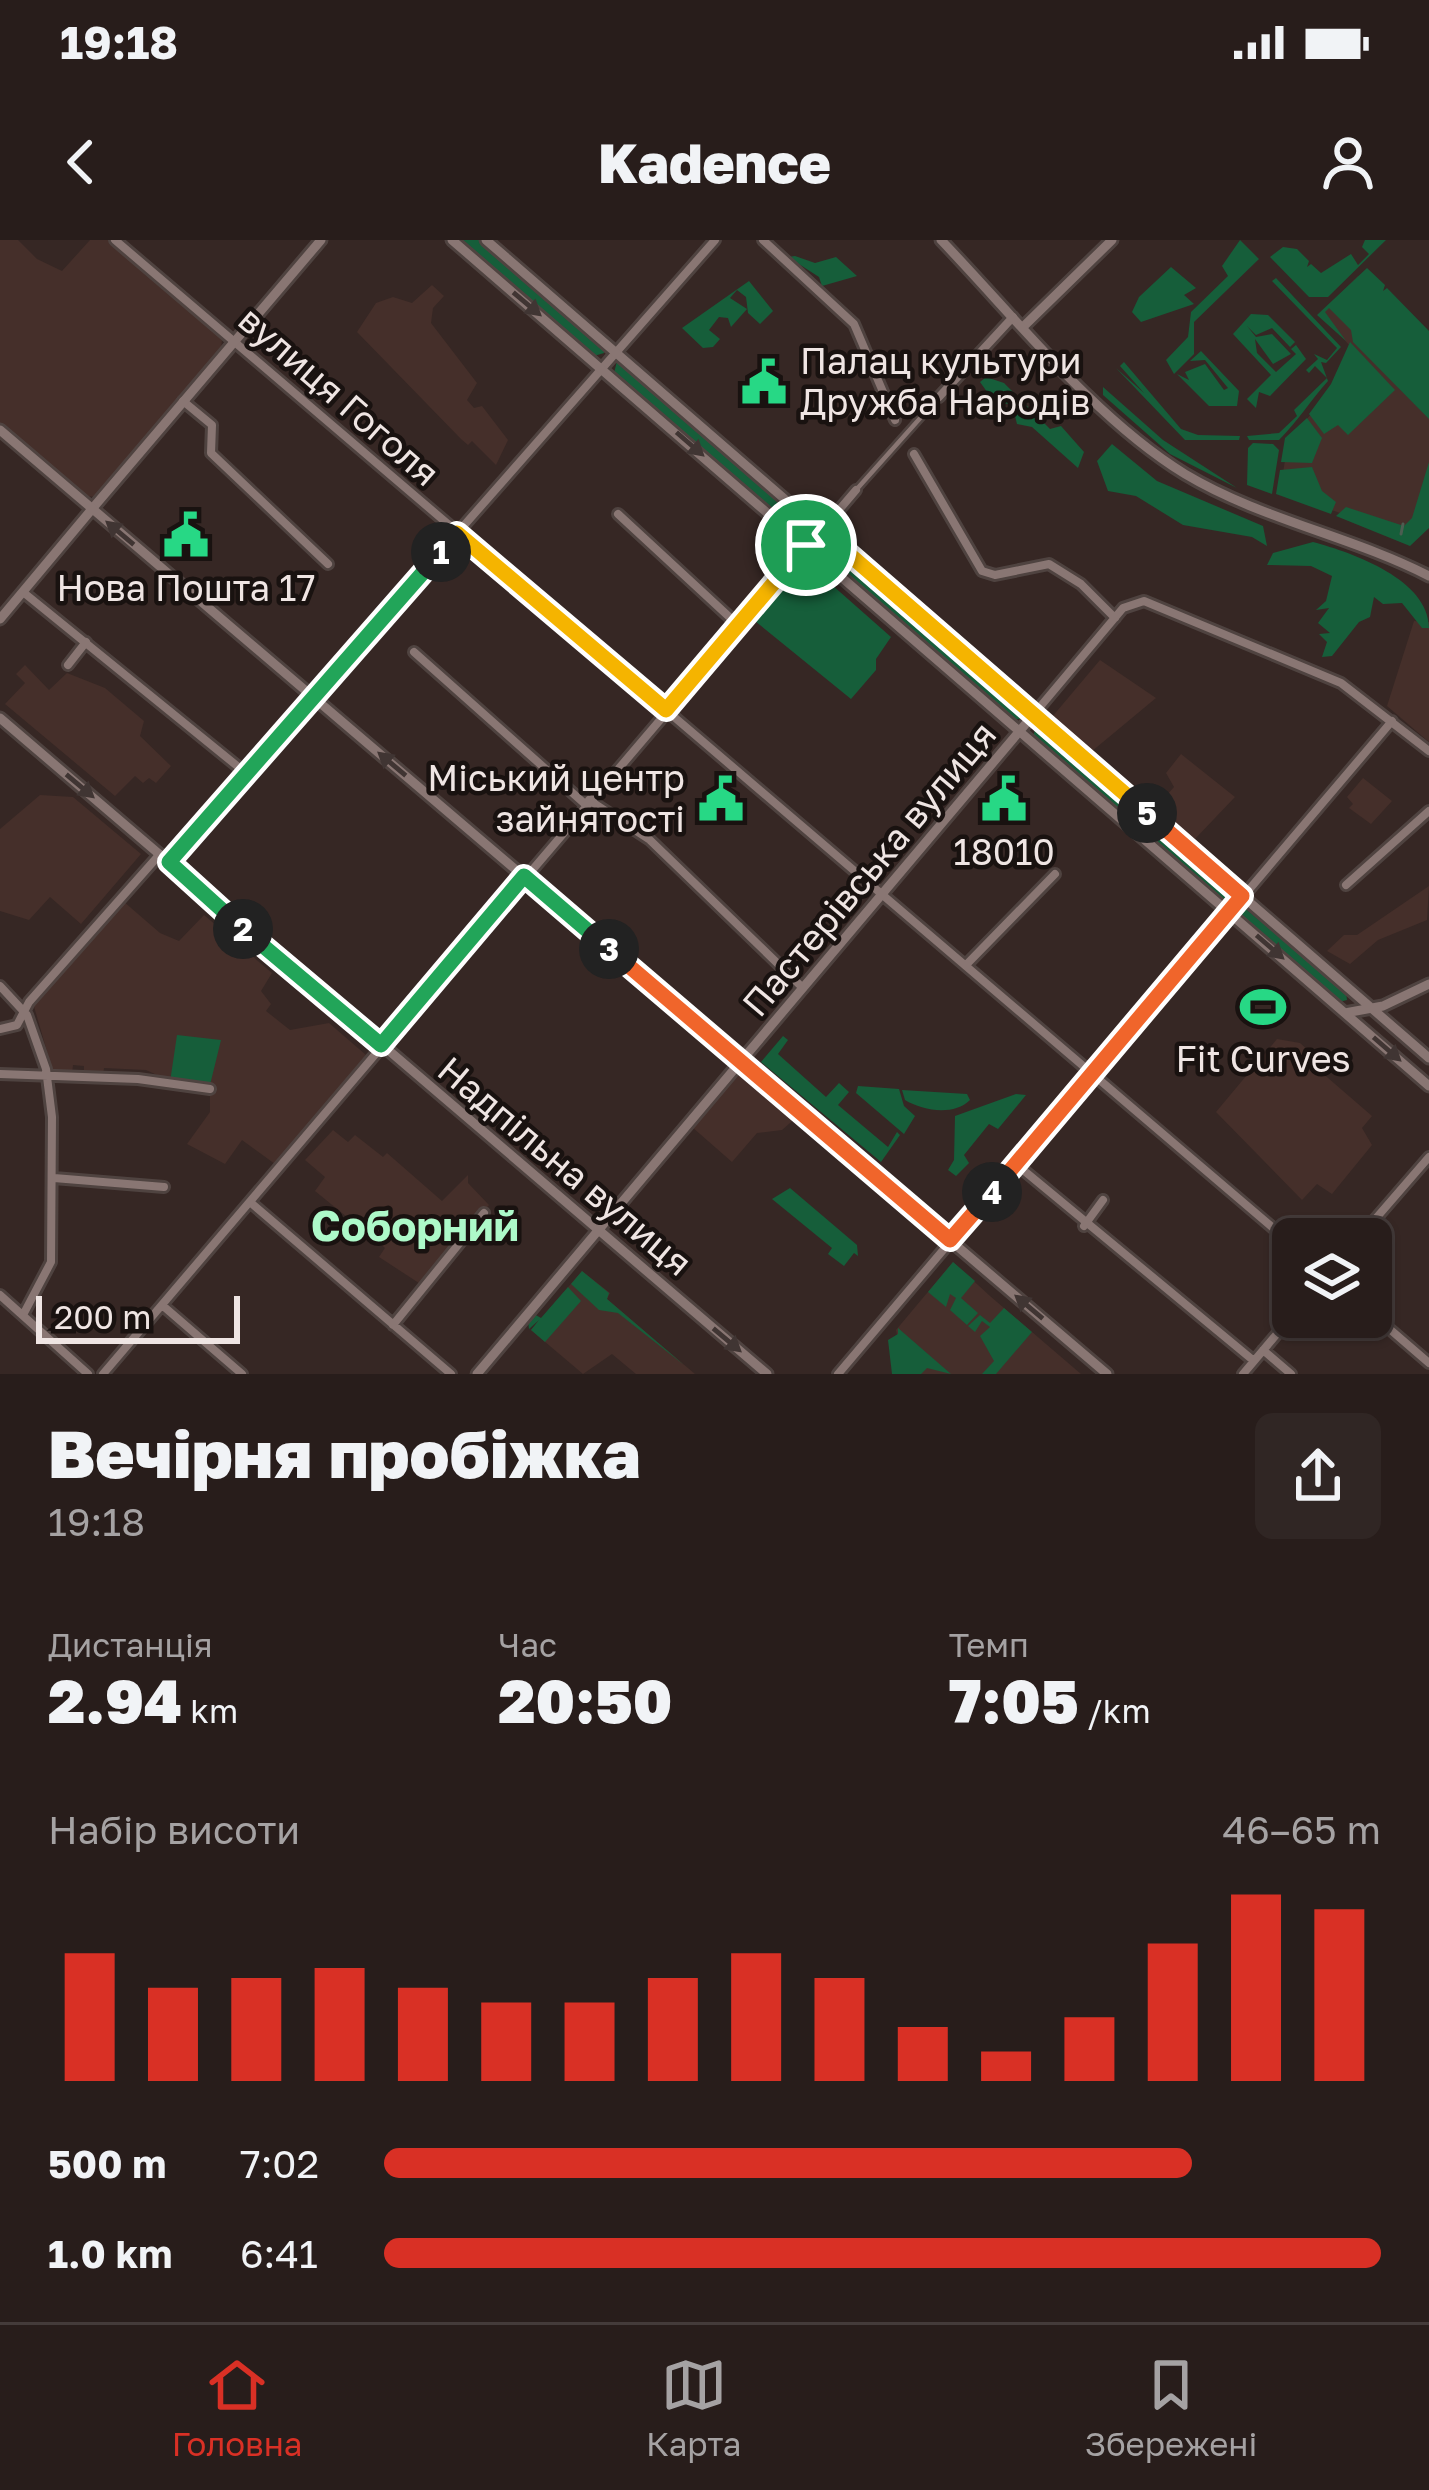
<!DOCTYPE html>
<html lang="uk">
<head>
<meta charset="utf-8">
<style>
	:root { --surface:#281d1b; --page:#302624; --text:#f1f3f6; --muted:#a5a2a3; --line:#443b3a; --accent:#d93025 }
	body { margin:0; font-family:"Golos Text",sans-serif; background:var(--page); color:var(--text); height:100vh; display:flex; flex-direction:column; font-size:45px; white-space:nowrap }
	* { box-sizing:border-box; margin:0 }
	p { font-size:39px; color:var(--muted) }
	.icon { flex:none; width:66px; height:66px; fill:none; stroke:currentColor; stroke-width:2; stroke-linecap:round; stroke-linejoin:round }
	.map { position:relative; height:1134px; overflow:hidden }
	.drawer { display:flex; flex-direction:column; background:var(--surface); flex:1 }
	.drawer>* { flex:none }
	.controls { position:absolute; left:1272px; top:978px; display:grid; gap:24px }
	.controls a { display:grid; place-items:center; width:120px; height:120px; border-radius:18px; background:var(--surface); box-shadow:0 3px 9px #0004,0 0 0 3px var(--line); font-size:60px }
	.scale { position:absolute; left:36px; bottom:30px; width:204px; box-sizing:border-box; padding-left:12px; border:6px solid #efe5e3; border-top:0; font-size:33px; line-height:42px; white-space:nowrap; color:#efe5e3; -webkit-text-stroke:9px #191210; paint-order:stroke }
	.pin { position:absolute; display:grid; place-items:center; width:102px; height:102px; color:#fff; margin:-51px; border:6px solid #fff; border-radius:50%; box-shadow:0 3px 12px #0007 }
	.km { position:absolute; width:60px; height:60px; margin:-30px; border-radius:50%; background:#222; color:#fff; font-size:33px; line-height:60px; text-align:center }
	.round { display:grid; place-items:center; flex:none; width:126px; height:126px; border-radius:18px; background:var(--page) }
	.head { display:flex; align-items:center; justify-content:space-between; height:204px; padding:0 48px }
	h1 { font-size:66px; font-weight:800; line-height:90px }
	.metrics { display:grid; grid-template-columns:repeat(3,1fr); gap:18px; height:204px; padding:12px 48px }
	.metrics div { display:grid; align-content:center }
	.metrics b { font-size:60px; font-weight:800 }
	.metrics small { font-size:33px; font-weight:400 }
	.metrics p { font-size:33px }
	.chart { height:336px; padding:24px 48px }
	.chart p { display:flex; justify-content:space-between }
	.chart svg { width:100%; height:216px; margin-top:12px; stroke:var(--accent); stroke-width:6 }
	ul { padding:0 48px; list-style:none; font-size:39px }
	li { display:grid; grid-template-columns:192px 144px 1fr; align-items:center; height:90px }
	li i { height:30px; border-radius:15px; background:var(--accent) }
	.status { display:flex; justify-content:space-between; align-items:center; height:84px; padding:0 60px; background:var(--surface); direction:ltr }
	.status svg { height:33px; fill:currentColor }
	header { display:flex; justify-content:space-between; align-items:center; height:156px; padding:0 48px; background:var(--surface); font-size:54px; font-weight:800 }
	.tab-bar { display:flex; justify-content:space-around; align-items:center; height:168px; border-top:3px solid var(--line); background:var(--surface); font-size:33px; color:var(--muted) }
	.tab-bar a { display:grid; justify-items:center; gap:6px }
	.tab-bar .current { color:var(--accent) }
	.map>svg:first-child { display:block }
	.built { fill:#452f2a }
	.green { fill:#165e3a }
	.lines { fill:none; stroke-linecap:round; stroke-linejoin:round }
	.stream { stroke:#4c5d51; stroke-width:3 }
	.pedestrian-casing { stroke:#4f4340; stroke-width:10 }
	.minor-casing { stroke:#4f4340; stroke-width:14 }
	.tertiary-casing { stroke:#4f4340; stroke-width:15 }
	.secondary-casing { stroke:#4f4340; stroke-width:15 }
	.pedestrian { stroke:#897673; stroke-width:4.5 }
	.minor { stroke:#897673; stroke-width:8 }
	.tertiary { stroke:#897673; stroke-width:9 }
	.secondary { stroke:#897673; stroke-width:9 }
	.oneway { fill:#403533 }
	.split-1-casing { stroke:#fff; stroke-width:24 }
	.split-2-casing { stroke:#fff; stroke-width:24 }
	.split-3-casing { stroke:#fff; stroke-width:24 }
	.split-4-casing { stroke:#fff; stroke-width:24 }
	.split-5-casing { stroke:#fff; stroke-width:24 }
	.split-6-casing { stroke:#fff; stroke-width:24 }
	.split-1 { stroke:#f5b400; stroke-width:15 }
	.split-2 { stroke:#22a559; stroke-width:15 }
	.split-3 { stroke:#22a559; stroke-width:15 }
	.split-4 { stroke:#f0652b; stroke-width:15 }
	.split-5 { stroke:#f0652b; stroke-width:15 }
	.split-6 { stroke:#f5b400; stroke-width:15 }
	.labels { text-anchor:middle; stroke-width:9; stroke-linejoin:round; paint-order:stroke }
	.poi-label { font-size:36px; fill:#efe5e3; stroke:#191210 }
	.street-label { font-size:36px; fill:#efe5e3; stroke:#191210 }
	.quarter-label { font-size:42px; font-weight:bold; fill:#adf9c9; stroke:#191210 }
</style>
</head>
<body>
<div class="status"><b>19:18</b><svg viewBox="0 0 49 12"><path d="M0 12V9h3v3zM5 12V6h3v6zM10 12V3h3v9zM15 12V0h3v12zM26 1h20v11H26zM47 4h2v5h-2z"/></svg></div>
<header><svg class="icon" aria-label="back" viewBox="0 0 24 24"><path d="M15 5l-7 7 7 7"/></svg>Kadence<svg class="icon" aria-label="person" viewBox="0 0 24 24"><circle cx="12" cy="8" r="4"/><path d="M4 21q1-7 8-7t8 7"/></svg></header>
<div class="map">
<svg width="1429" height="1134" viewBox="0 0 1429 1134">
	<rect width="100%" height="100%" fill="#362724"/>
	<path class="built" d="M0,0H18L37,19L62,31L90,0H108L222,99L221,111L97,257L84,256L0,184Z
		M1358,36H1369L1429,98V279L1409,297L1280,252L1288,201L1334,147L1349,105L1321,73Z
		M432,45L444,56L433,68L431,83L477,143L467,160L474,168L482,166L508,200L496,225L472,201L468,205L461,199L357,92L376,63L393,57L412,63Z
		M1414,381L1429,382V502L1387,466Z
		M1100,420L1156,458L1091,512L1052,477Z
		M25,425L49,450L67,433L105,448L144,481L140,496L171,526L156,543L149,538L143,543L135,536L115,556L5,464L25,443L16,434Z
		M1181,514L1235,557L1194,600L1158,565L1174,547L1166,533Z
		M1363,538L1392,561L1371,584L1349,568L1353,564L1347,557Z
		M40,555L73,557L141,614L81,684L50,657L29,680L0,671V589Z
		M1429,646L1427,680L1378,700L1350,724L1327,711L1344,695H1357Z
		M123,661L160,693L179,701L204,675L272,733L261,751L271,764L266,771L290,790L329,783L366,815L275,924L242,900L225,924L187,904L210,872V851L169,848L168,840L146,830L104,828L103,836L84,835V826L73,825L72,834L53,832L33,763Z
		M1277,799L1300,803L1320,821L1324,827L1320,831L1372,876L1362,888L1372,905L1332,954L1317,944L1302,960L1216,872Z
		M742,832L798,876L782,890L757,893L732,922L692,887Z
		M333,890L348,902L355,895L383,917L387,913L442,961L468,935V943L489,965L425,1047L379,1017L385,1008L315,951L325,937L305,920Z
		M953,1022L990,1056L1081,1134H904L896,1090Z
		M582,1031L610,1053L607,1059L695,1134H636L612,1114L583,1134L531,1090Z"/>
	<path class="green" d="M458,0H480L603,106L604,113L594,116Z
		M1240,0L1259,19L1194,82V114L1174,134L1166,120L1188,97L1191,72L1228,36L1222,26Z
		M1365,0H1386L1328,57H1309L1270,17L1283,7L1297,9L1309,21L1307,27L1311,24L1321,33L1351,14L1358,25L1369,14L1362,7Z
		M795,16L815,23L836,17L857,36L822,46L819,37L788,17Z
		M1171,27L1196,48L1184,55L1194,64L1141,82L1132,72L1139,57Z
		M1367,28L1385,45L1383,51L1387,48L1429,91V179L1353,102L1351,90L1329,68L1325,72L1346,101L1317,75Z
		M1276,38L1341,107L1326,123L1321,122L1328,141C1310,161 1298,181 1279,200H1249L1247,196L1279,193L1297,176L1294,170L1327,138L1315,126L1309,133L1306,130L1318,119L1314,114L1327,120L1337,108L1272,41Z
		M749,41L773,71L760,84L748,73L746,57L737,50L730,58L747,69L731,87L728,78L719,77L709,90L720,99L713,107L703,108L682,88Z
		M1251,74L1268,75L1295,102L1290,107L1272,88L1256,95L1247,86L1256,97L1272,94L1291,114L1273,124L1255,99L1257,113L1276,132L1296,114L1291,109L1296,105L1306,119L1270,156L1259,152L1256,168L1247,159L1271,135L1233,94Z
		M1350,102L1395,150L1348,195L1338,185L1324,194L1309,174L1331,144Z
		M1201,111L1239,151L1237,166H1209L1177,134L1189,140L1185,132L1205,124L1224,150L1228,148L1205,120L1190,121Z
		M617,121L811,286L809,290L799,294L614,133Z
		M1124,122L1181,189L1198,195L1240,196L1239,200H1185L1116,128L1144,153L1120,126Z
		M986,137L1004,143L1050,189L1061,186L1084,212L1078,228L1032,187L1017,184L1012,164L996,163L988,172L990,156L980,142Z
		M1103,147L1163,200L1237,248L1170,214L1103,155Z
		M1307,178L1322,198L1312,223L1281,222L1285,198Z
		M1253,203L1273,204L1279,210L1272,254L1247,245L1248,208Z
		M1112,204L1157,241L1263,286L1267,306L1252,297L1183,285L1136,256L1108,251L1097,221Z
		M1429,222V288L1410,306L1336,276L1346,267L1404,286L1412,278Z
		M1312,227L1322,251L1336,262L1331,274L1276,254L1280,230Z
		M821,299L1023,470L1024,478L1014,480L818,310Z
		M1313,302C1354,313 1429,340 1429,388H1422L1402,363L1383,364L1374,357L1370,377L1359,382L1332,416L1322,417L1327,402L1319,394L1330,393L1318,383L1329,368L1316,370L1326,361L1332,336L1311,326L1267,325L1273,313Z
		M806,322L891,397L876,419V430L851,459L755,381Z
		M1036,486L1230,651L1231,658L1222,660L1033,497Z
		M1241,665L1346,752L1347,760L1339,762L1238,675Z
		M177,795L221,800L210,845L170,842Z
		M783,796L788,800L778,814L826,857L839,843L849,852L838,865L888,907L897,892L900,895L881,922L761,822Z
		M759,824L878,924L873,928L756,828Z
		M858,846L899,849L904,866L915,876L904,894L856,853Z
		M902,850L967,854L970,860C954,876 923,871 905,860Z
		M1016,854L1026,855L998,889L989,884L964,915L969,923L956,936L948,930L954,920L955,876Z
		M790,948L857,1005L858,1016L854,1013L844,1026L828,1014L832,1008L772,959Z
		M953,1022L975,1041L961,1058L978,1073L967,1085L950,1070L956,1058L950,1054L946,1067L928,1052Z
		M582,1031L609,1053L607,1059L684,1125L618,1073L599,1070L571,1044Z
		M568,1047L581,1061L545,1102L531,1090L539,1080L529,1089L528,1081L534,1074L541,1078Z
		M1004,1068L1032,1092L996,1134H982L994,1121L980,1096L990,1087L982,1081L975,1092L968,1086L980,1075L990,1083Z
		M898,1088L951,1134L927,1128L921,1134H892L888,1100L898,1094Z"/>
	<g class="lines">
		<path class="stream" d="M1401,294L1403,284"/>
		<g class="pedestrian-casing">
			<path id="pedestrian" d="M856,250L939,157"/>
		</g>
		<g class="minor-casing">
			<path id="minor" d="M115,0L1293,1005
				M763,0L854,84L895,180
				M939,157L1013,77
				M183,161L212,185L211,213L328,324
				M914,214L982,331L995,335L1049,324L1081,344L1115,378
				M618,274L738,385
				M23,352L247,534
				M414,412L585,564
				M68,425L86,402
				M1034,474L1123,368L1144,361L1341,443L1429,511
				M589,560L650,600L803,748
				M168,622L715,0
				M1346,645L1429,571
				M966,725L1055,634
				M0,746L27,775L46,829L52,877L51,1022L23,1075
				M0,789L17,785L29,762L160,614
				M0,834L138,839L210,849
				M1016,924L1254,1121
				M54,938L164,947
				M250,962L451,1134
				M1084,986L1103,960
				M1358,999L1429,917
				M0,1055L88,1134
				M162,1065L242,1134
				M1371,1073L1429,1123
				M393,1085L484,973
				M1263,1110L1291,1134
				M103,1134L856,250
				M838,1134L1392,481
				M1243,1134L1293,1075"/>
		</g>
		<g class="tertiary-casing">
			<path id="tertiary" d="M1024,86L1112,0
				M92,269L321,0"/>
		</g>
		<g class="secondary-casing">
			<path id="secondary" d="M452,0L1429,846
				M486,0L1429,818
				M941,0C1014,76 1095,179 1185,234C1260,279 1351,296 1429,336
				M0,190L1107,1134
				M0,379L92,269
				M0,478L767,1134
				M1345,773L1383,766L1429,744
				M477,1134L1034,474"/>
		</g>
		<use href="#pedestrian" class="pedestrian"/>
		<use href="#minor" class="minor"/>
		<use href="#tertiary" class="tertiary"/>
		<use href="#secondary" class="secondary"/>
	</g>
	<defs><path id="oneway-solid" d="M-6-.8H1V-3.2L6.5 0L1 3.2V.8H-6Z" transform="scale(3)"/></defs>
	<g class="oneway">
		<use href="#oneway-solid" transform="translate(527 64) rotate(40)"/>
		<use href="#oneway-solid" transform="translate(690 204) rotate(41)"/>
		<use href="#oneway-solid" transform="translate(120 293) rotate(-140)"/>
		<use href="#oneway-solid" transform="translate(392 524) rotate(-140)"/>
		<use href="#oneway-solid" transform="translate(80 546) rotate(40)"/>
		<use href="#oneway-solid" transform="translate(1270 707) rotate(41)"/>
		<use href="#oneway-solid" transform="translate(1387 809) rotate(41)"/>
		<use href="#oneway-solid" transform="translate(1029 1067) rotate(-140)"/>
		<use href="#oneway-solid" transform="translate(727 1100) rotate(40)"/>
	</g>
	<g class="lines">
		<g class="split-1-casing">
			<path id="split-1" d="M441,312L457,293L666,470L806,305"/>
		</g>
		<g class="split-2-casing">
			<path id="split-2" d="M243,689L169,622L441,312"/>
		</g>
		<g class="split-3-casing">
			<path id="split-3" d="M243,689L381,805L524,636L609,709"/>
		</g>
		<g class="split-4-casing">
			<path id="split-4" d="M609,709L950,1000L992,952"/>
		</g>
		<g class="split-5-casing">
			<path id="split-5" d="M992,952L1242,656L1147,573"/>
		</g>
		<g class="split-6-casing">
			<path id="split-6" d="M806,305L820,289L1147,573"/>
		</g>
		<use href="#split-1" class="split-1"/>
		<use href="#split-2" class="split-2"/>
		<use href="#split-3" class="split-3"/>
		<use href="#split-4" class="split-4"/>
		<use href="#split-5" class="split-5"/>
		<use href="#split-6" class="split-6"/>
	</g>
	<defs>
		<g id="civic-bare" transform="scale(3.6)"><path d="M-.6-6.5H3V-4.5H.6V-3L4-1V1h2V6H-6V1h2V-1L-.6-3ZM-1.2 2.5V6h2.4V2.5Z" fill="#27d885" stroke="#191210" stroke-width="2.5" paint-order="stroke"/></g>
		<g id="stadium-bare" transform="scale(3.6)"><path d="M0-5a6.5 5 0 1 0 0 10a6.5 5 0 1 0 0-10ZM-3.5-1.8h7v3.6h-7Z" fill="#27d885" stroke="#191210" stroke-width="2.5" paint-order="stroke"/></g>
	</defs>
	<g fill-rule="evenodd">
		<use href="#civic-bare" x="764" y="142"/>
		<use href="#civic-bare" x="186" y="295"/>
		<use href="#civic-bare" x="721" y="559"/>
		<use href="#civic-bare" x="1004" y="559"/>
		<use href="#stadium-bare" x="1263" y="767"/>
	</g>
	<g class="labels">
		<g class="poi-label">
			<text x="800" y="134" text-anchor="start">Палац культури<tspan x="800" dy="41">Дружба Народів</tspan></text>
			<text x="186" y="361">Нова Пошта 17</text>
			<text x="685" y="551" text-anchor="end">Міський центр<tspan x="685" dy="41">зайнятості</tspan></text>
			<text x="1004" y="625">18010</text>
			<text x="1263" y="832">Fit Curves</text>
		</g>
		<g class="street-label">
			<text transform="translate(339 156) rotate(41)" y="13">вулиця Гоголя</text>
			<text transform="translate(869 629) rotate(-50)" y="13">Пастерівська вулиця</text>
			<text transform="translate(565 926) rotate(40)" y="13">Надпільна вулиця</text>
		</g>
		<g class="quarter-label">
			<text x="415" y="1001">Соборний</text>
		</g>
	</g>
</svg>
<div class="controls">
<a><svg class="icon" aria-label="layers" viewBox="0 0 24 24"><path d="M12 4l9 5-9 5-9-5zM3 14l9 5 9-5"/></svg></a>
</div>
<div class="scale">200 m</div>
<div class="pin" style="left:806px;top:305px;background:#1e9e55"><svg class="icon" aria-label="arrive" viewBox="0 0 24 24"><path d="M6 21V4h12l-3 4 3 4H6"/></svg></div>
<b class="km" style="left:441px;top:312px">1</b>
<b class="km" style="left:243px;top:689px">2</b>
<b class="km" style="left:609px;top:709px">3</b>
<b class="km" style="left:992px;top:952px">4</b>
<b class="km" style="left:1147px;top:573px">5</b>
</div>
<section class="drawer">
<div class="head"><div><h1>Вечірня пробіжка</h1><p>19:18</p></div><a class="round"><svg class="icon" aria-label="share" viewBox="0 0 24 24"><path d="M12 15V3M7 8l5-5 5 5M5 13v7h14v-7"/></svg></a></div>
<div class="metrics">
<div><p>Дистанція</p><b>2.94<small> km</small></b></div>
<div><p>Час</p><b>20:50</b></div>
<div><p>Темп</p><b>7:05<small> /km</small></b></div>
</div>
<div class="chart"><p><span>Набір висоти</span>46–65 m</p>
<svg viewBox="0 0 160 44" preserveAspectRatio="none"><path d="M5 44V18M15 44V25M25 44V23M35 44V21M45 44V25M55 44V28M65 44V28M75 44V23M85 44V18M95 44V23M105 44V33M115 44V38M125 44V31M135 44V16M145 44V6M155 44V9"/></svg>
</div>
<ul>
<li><b>500 m</b>7:02<i style="width:81%"></i></li>
<li><b>1.0 km</b>6:41<i style="width:100%"></i></li>
</ul>
</section>
<nav class="tab-bar">
<a class="current"><svg class="icon" aria-label="home" viewBox="0 0 24 24"><path d="M3 11l9-7 9 7M6 9v11h12V9"/></svg>Головна</a>
<a><svg class="icon" aria-label="map" viewBox="0 0 24 24"><path d="M3 6l6-2 6 2 6-2v14l-6 2-6-2-6 2zM9 4v14M15 6v14"/></svg>Карта</a>
<a><svg class="icon" aria-label="saved" viewBox="0 0 24 24"><path d="M7 4h10v16l-5-4-5 4z"/></svg>Збережені</a>
</nav>
</body>
</html>
